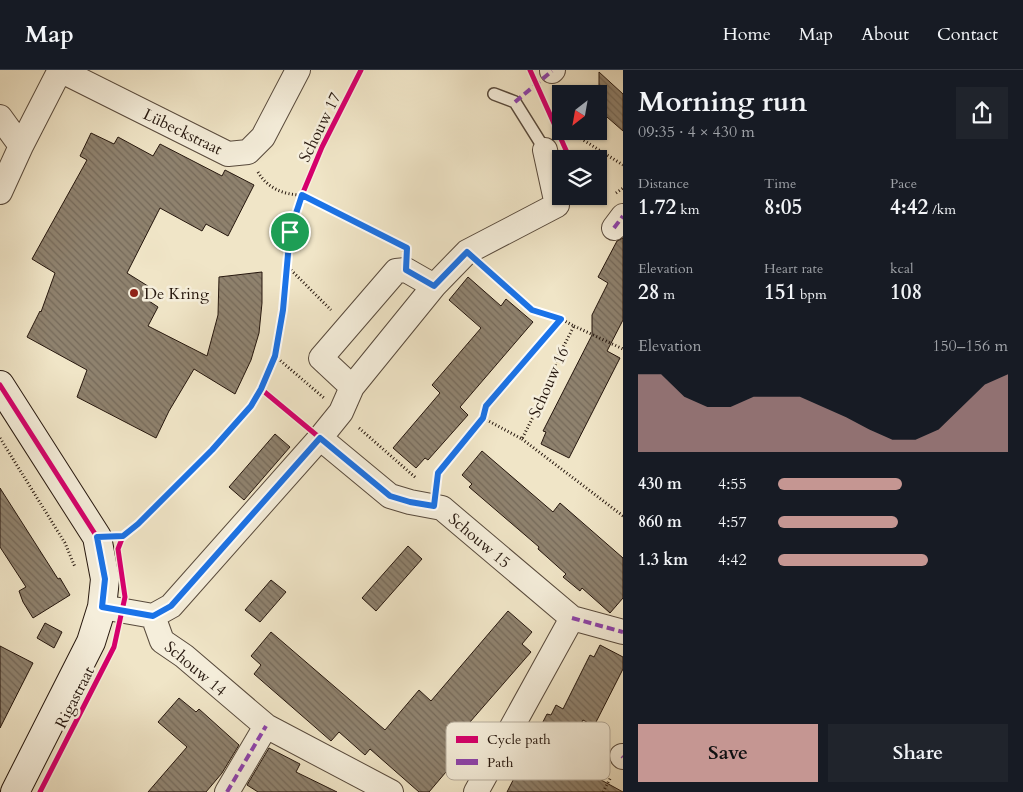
<!DOCTYPE html>
<html lang="en">
<head>
<meta charset="utf-8">
<style>
	:root { --surface:#171b24; --page:#20242c; --text:#f1f3f6; --muted:#9ea1a6; --line:#363941; --accent:#c59692 }
	body { margin:0; font-family:Cardo,serif; background:var(--page); color:var(--text); height:100vh; display:flex; flex-direction:column; font-size:19px; white-space:nowrap }
	* { box-sizing:border-box; margin:0 }
	p { font-size:16px; color:var(--muted) }
	.icon { flex:none; width:28px; height:28px; fill:none; stroke:currentColor; stroke-width:2; stroke-linecap:round; stroke-linejoin:round }
	.map { position:relative; flex:1; overflow:hidden }
	.details { display:flex; flex-direction:column; background:var(--surface); width:400px }
	.details>* { flex:none }
	.needle { width:32px; rotate:211deg }
	.controls { position:absolute; left:552px; top:15px; display:grid; gap:10px }
	.controls a { display:grid; place-items:center; width:55px; height:55px; border-radius:0px; background:var(--surface); box-shadow:0 1px 4px #0004; font-size:25px }
	.pin { position:absolute; display:grid; place-items:center; width:42px; height:42px; color:#fff; margin:-21px; border:2px solid #fff; border-radius:50%; box-shadow:0 1px 5px #0007 }
	.round { display:grid; place-items:center; flex:none; width:52px; height:52px; border-radius:0px; background:var(--page) }
	.head { display:flex; align-items:center; justify-content:space-between; height:85px; padding:0 15px }
	h1 { font-size:28px; font-weight:600; line-height:38px }
	.figures { display:grid; grid-template-columns:repeat(3,1fr); gap:8px; height:85px; padding:5px 15px }
	.figures div { display:grid; align-content:center }
	.figures b { font-size:21px; font-weight:600 }
	.figures small { font-size:14px; font-weight:400 }
	.figures p { font-size:14px }
	.chart { height:140px; padding:10px 15px }
	.chart p { display:flex; justify-content:space-between }
	.chart svg { width:100%; height:90px; margin-top:5px; fill:var(--accent); opacity:.7 }
	.cta { display:flex; gap:10px; margin-top:auto; padding:10px 15px }
	.cta a { flex:1; height:58px; border-radius:0px; background:var(--accent); color:#111; font-size:20px; font-weight:600; line-height:58px; text-align:center }
	.cta a+a { background:var(--page); color:var(--text) }
	ul { padding:0 15px; list-style:none; font-size:16px }
	li { display:grid; grid-template-columns:80px 60px 1fr; align-items:center; height:38px }
	li i { height:12px; border-radius:6px; background:var(--accent) }
	header { display:flex; align-items:center; gap:30px; box-sizing:border-box; height:70px; padding:0 25px; background:var(--surface); border-bottom:1px solid var(--line) }
	header strong { font-size:24px }
	nav { display:flex; gap:28px; margin-inline-start:auto; font-size:18px }
	main { display:flex; flex:1; min-height:0 }
	.map>svg:first-child { display:block }
	.building { fill:url(#building-back-hatch); stroke:#26170e }
	.lines { fill:none; stroke-linecap:round; stroke-linejoin:round }
	.lane-casing { stroke:#584a3c; stroke-width:14 }
	.street-casing { stroke:#584a3c; stroke-width:26 }
	.secondary-casing { stroke:#26170e; stroke-width:30 }
	.path { stroke:#26170e; stroke-width:3; stroke-dasharray:1 2.5; stroke-linecap:butt }
	.lane { stroke:#f5eedb; stroke-width:11 }
	.street { stroke:#f5eedb; stroke-width:24 }
	.secondary { stroke:#f5eedb; stroke-width:28 }
	.quiet { stroke:#8e44ad; stroke-width:4; stroke-dasharray:8 4; stroke-linecap:butt }
	.cycleway-casing { stroke:#f5eedb; stroke-width:8 }
	.cycleway { stroke:#d6006c; stroke-width:5 }
	.route-casing { stroke:#fff; stroke-width:10 }
	.route { stroke:#1a73e8; stroke-width:6 }
	.poi-dot { fill:#8f2418; stroke:#f5eedb; stroke-width:2 }
	.labels { text-anchor:middle; stroke-width:5; stroke-linejoin:round; paint-order:stroke }
	.street-label { font-size:16px; fill:#26170e; stroke:#f5eedb }
	.poi-label { font-size:16px; fill:#26170e; stroke:#f5eedb; text-anchor:start }
	.key { fill:#f5eedb; stroke:#b7ae9e; stroke-width:1 }
	.key-label { font-size:14px; fill:#26170e }
</style>
</head>
<body>
<header>
<strong>Map</strong>
<nav><a>Home</a><a>Map</a><a>About</a><a>Contact</a></nav>
</header>
<main>
<div class="map">
<svg width="623" height="722" viewBox="0 0 623 722">
	<defs>
		<pattern id="building-back-hatch" width="6" height="6" patternUnits="userSpaceOnUse" patternTransform="scale(1.25)"><rect width="6" height="6" fill="#8f826e"/><path d="M-1 5l2 2M0 0l6 6M5-1l2 2" fill="none" stroke="#756959"/></pattern>
	</defs>
	<rect width="100%" height="100%" fill="#f0e5c7"/>
	<filter id="stains"><feTurbulence type="fractalNoise" baseFrequency=".004" numOctaves="4"/><feColorMatrix values="0 0 0 0 .2 0 0 0 0 .09 0 0 0 0 .02 0 0 0 .5 -.17"/></filter>
	<radialGradient id="worn" r=".72"><stop offset=".6" stop-color="#630" stop-opacity="0"/><stop offset="1" stop-color="#630" stop-opacity=".3"/></radialGradient>
	<path class="building" d="M599,2L623,24V61L599,40Z
		M91,63L114,74L118,67L153,86L160,74L222,106L225,100L254,115L228,166L206,154L202,161L160,138L127,203L151,218L146,229L158,237L148,256L207,286L218,245L219,207L262,202V233L259,263L251,290L235,324L194,299L169,341L156,368L77,327L87,300L27,267L40,241L41,242L55,203L32,189L87,90L80,86Z
		M623,168V250L607,281L620,288L569,388L541,374L546,362L543,361L592,265V245L608,213L598,207L617,171Z
		M468,207L501,236L506,229L533,252L460,337L468,345L428,390L425,388L416,398L393,378L440,323L432,315L481,258L449,230Z
		M275,364L290,377L244,430L229,417Z
		M482,381L553,442L560,433L623,488V528L610,543L582,518L580,521L563,507L566,504L538,479L539,477L469,417L472,414L462,405Z
		M0,418L58,509L60,508L70,525L33,548L23,532L19,521L26,517L0,477Z
		M408,476L422,489L376,541L362,528Z
		M271,510L286,522L260,552L245,540Z
		M508,541L532,562L522,574L531,582L463,660L474,669L429,722H419L370,679L365,685L339,662L331,671L254,604L261,595L251,586L271,562L385,660L419,620L431,631Z
		M45,553L62,562L54,578L37,568Z
		M600,575L623,587V599L594,656L583,650L563,689L623,722H507L547,644L551,645L556,635L563,639L590,585L594,587Z
		M0,576L33,593L0,658Z
		M179,628L196,642L199,639L239,675L222,703L206,722H148L187,677L158,652Z
		M269,678L300,694L296,702L337,722H258L247,715Z"/>
	<g class="lines">
		<g class="lane-casing">
			<path id="lane" d="M494,24L515,32L545,80"/>
		</g>
		<g class="street-casing">
			<path id="street" d="M60,0L228,84L248,82L263,67L298,0
				M552,1L553,0
				M0,47L21,76
				M0,122L21,76L60,0
				M614,158L623,146
				M352,317L321,288L396,201L406,200L434,216
				M320,368L390,426L410,432L442,438L572,548L476,722
				M102,537L153,546L162,571L184,586L266,656L391,722
				M153,546L171,536L320,368L341,342L352,317L434,216L467,182L557,135L545,80
				M572,548L623,562
				M622,686L623,687
				M227,722L266,656"/>
		</g>
		<g class="secondary-casing">
			<path id="secondary" d="M0,315L97,467L105,509L102,537L91,572L15,722"/>
		</g>
		<path class="path" d="M553,51L561,57
			M569,61L623,95
			M258,102C267,118 284,125 302,125L403,177
			M616,123L623,118
			M286,195L331,240
			M574,256L623,279
			M275,286L324,328
			M483,348L522,369L556,301L555,293L574,256L561,249L532,240L484,198
			M359,358L416,408
			M0,368L65,473L75,497
			M522,369L623,446
			M437,413L438,403L483,348L486,335L561,249
			M603,722L611,707"/>
		<use href="#lane" class="lane"/>
		<use href="#street" class="street"/>
		<use href="#secondary" class="secondary"/>
		<path class="quiet" d="M515,32L552,1
			M614,158L623,146
			M572,548L623,562
			M622,686L623,687
			M227,722L266,656"/>
		<g class="cycleway-casing">
			<path id="cycleway" d="M530,0L570,89
				M0,315L97,467L123,466
				M261,319L320,368
				M40,722L114,577L125,527L118,479L123,466L139,454L212,380L251,336L261,319L275,286L283,241L290,163L302,125L322,77L361,0"/>
		</g>
		<use href="#cycleway" class="cycleway"/>
	</g>
	<g class="lines">
		<g class="route-casing">
			<path id="route" d="M302,125L407,178L406,200L434,216L467,182L532,240L561,249L486,336L483,348L438,403L434,436L410,432L390,426L320,368L171,536L153,546L102,537L105,509L97,467L123,466L138,454L212,380L251,336L261,319L275,286L283,240L290,162Z"/>
		</g>
		<use href="#route" class="route"/>
	</g>
	<circle class="poi-dot" cx="134" cy="223" r="5"/>
	<g class="labels">
		<g class="street-label">
			<text transform="translate(319 57) rotate(-64)" y="6">Schouw 17</text>
			<text transform="translate(183 61) rotate(26)" y="6">Lübeckstraat</text>
			<text transform="translate(548 312) rotate(-66)" y="6">Schouw 16</text>
			<text transform="translate(480 470) rotate(40)" y="6">Schouw 15</text>
			<text transform="translate(196 598) rotate(40)" y="6">Schouw 14</text>
			<text transform="translate(74 627) rotate(-63)" y="6">Rigastraat</text>
		</g>
		<g class="poi-label">
			<text x="144" y="229">De Kring</text>
		</g>
	</g>
	<rect x="446" y="652" width="164" height="58" rx="8" class="key"/>
	<rect x="456" y="666" width="22" height="7" fill="#d6006c"/>
	<rect x="456" y="689" width="22" height="6" fill="#8e44ad"/>
	<g class="key-label">
		<text x="487" y="674">Cycle path</text>
		<text x="487" y="697">Path</text>
	</g>
	<rect width="100%" height="100%" filter="url(#stains)"/>
	<rect width="100%" height="100%" fill="url(#worn)"/>
</svg>
<div class="controls">
<a><svg class="needle" viewBox="-14 -14 28 28"><path d="M0-13l5 13h-10z" fill="#e53935"/><path d="M0 13l5-13h-10z" fill="#9ea1a6"/></svg></a>
<a><svg class="icon" aria-label="layers" viewBox="0 0 24 24"><path d="M12 4l9 5-9 5-9-5zM3 14l9 5 9-5"/></svg></a>
</div>
<div class="pin" style="left:290px;top:162px;background:#1e9e55"><svg class="icon" aria-label="arrive" viewBox="0 0 24 24"><path d="M6 21V4h12l-3 4 3 4H6"/></svg></div>
</div>
<section class="details">
<div class="head"><div><h1>Morning run</h1><p>09:35 · 4 × 430 m</p></div><a class="round"><svg class="icon" aria-label="share" viewBox="0 0 24 24"><path d="M12 15V3M7 8l5-5 5 5M5 13v7h14v-7"/></svg></a></div>
<div class="figures">
<div><p>Distance</p><b>1.72<small> km</small></b></div>
<div><p>Time</p><b>8:05</b></div>
<div><p>Pace</p><b>4:42<small> /km</small></b></div>
</div>
<div class="figures">
<div><p>Elevation</p><b>28<small> m</small></b></div>
<div><p>Heart rate</p><b>151<small> bpm</small></b></div>
<div><p>kcal</p><b>108</b></div>
</div>
<div class="chart"><p><span>Elevation</span>150–156 m</p>
<svg viewBox="0 0 160 44" preserveAspectRatio="none"><path d="M0 44V6L10 6L20 17L30 22L40 22L50 17L60 17L70 17L80 22L90 27L100 33L110 38L120 38L130 33L140 22L150 11L160 6V44z"/></svg>
</div>
<ul>
<li><b>430 m</b>4:55<i style="width:54%"></i></li>
<li><b>860 m</b>4:57<i style="width:52%"></i></li>
<li><b>1.3 km</b>4:42<i style="width:65%"></i></li>
</ul>
<div class="cta"><a>Save</a><a>Share</a></div>
</section>
</main>
</body>
</html>
